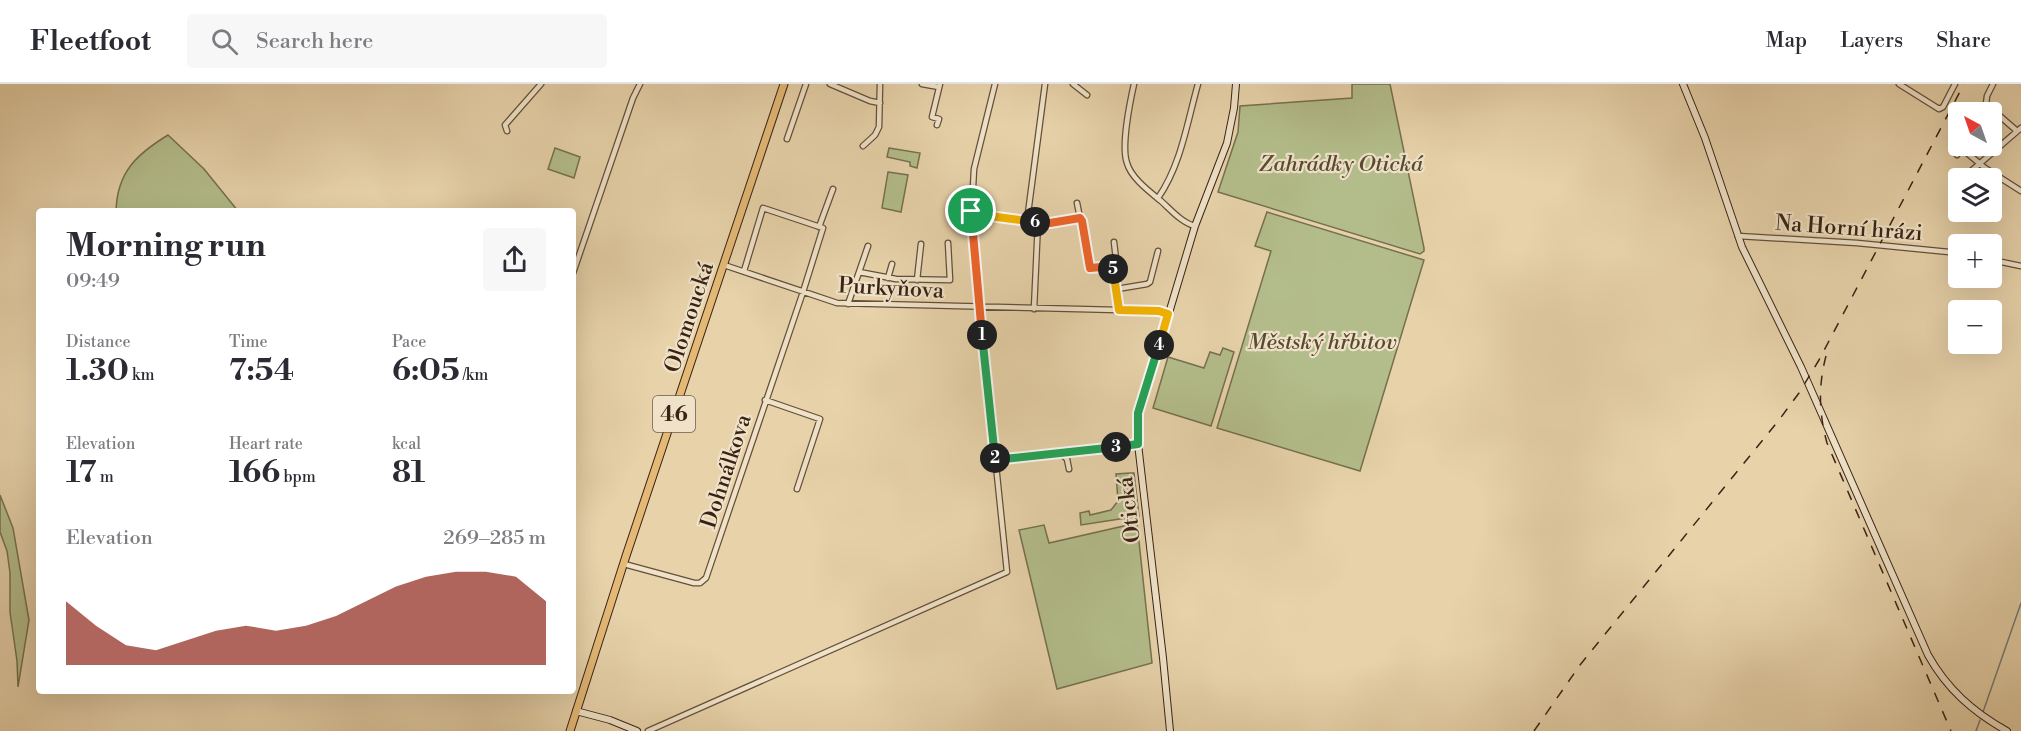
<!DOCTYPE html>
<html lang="en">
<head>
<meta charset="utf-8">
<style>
	:root { --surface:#fff; --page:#f7f7f7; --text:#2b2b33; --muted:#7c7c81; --line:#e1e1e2; --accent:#8f2418 }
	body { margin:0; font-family:"Libre Bodoni",serif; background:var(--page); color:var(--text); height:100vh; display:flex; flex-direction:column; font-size:22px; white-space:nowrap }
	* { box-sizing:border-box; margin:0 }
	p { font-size:20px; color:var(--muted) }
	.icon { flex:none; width:33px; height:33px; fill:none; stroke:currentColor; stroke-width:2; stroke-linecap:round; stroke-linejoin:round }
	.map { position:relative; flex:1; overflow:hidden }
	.panel { position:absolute; left:36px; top:124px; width:540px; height:486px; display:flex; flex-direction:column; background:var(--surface); border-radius:6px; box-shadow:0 6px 24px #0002 }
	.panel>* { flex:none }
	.needle { width:39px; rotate:320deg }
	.controls { position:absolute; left:1948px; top:18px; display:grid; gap:12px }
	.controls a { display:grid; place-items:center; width:54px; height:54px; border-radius:6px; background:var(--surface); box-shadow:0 6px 24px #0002; font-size:30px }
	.pin { position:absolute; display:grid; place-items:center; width:51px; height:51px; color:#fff; margin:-26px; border:3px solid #fff; border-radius:50%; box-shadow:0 2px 6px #0007 }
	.km { position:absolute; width:30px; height:30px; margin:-15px; border-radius:50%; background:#222; color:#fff; font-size:16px; line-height:30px; text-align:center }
	.round { display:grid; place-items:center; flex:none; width:63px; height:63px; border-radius:6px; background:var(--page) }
	.head { display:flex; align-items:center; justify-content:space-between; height:102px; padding:0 30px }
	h1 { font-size:33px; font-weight:800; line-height:45px }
	.metrics { display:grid; grid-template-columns:repeat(3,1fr); gap:9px; height:102px; padding:6px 30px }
	.metrics div { display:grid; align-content:center }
	.metrics b { font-size:30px; font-weight:800 }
	.metrics small { font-size:16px; font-weight:400 }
	.metrics p { font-size:16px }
	.chart { height:168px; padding:12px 30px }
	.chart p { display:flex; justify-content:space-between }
	.chart svg { width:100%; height:108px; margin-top:6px; fill:var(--accent); opacity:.7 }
	header { display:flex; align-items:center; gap:36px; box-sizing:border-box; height:84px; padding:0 30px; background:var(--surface); border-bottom:2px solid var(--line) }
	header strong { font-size:28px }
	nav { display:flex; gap:33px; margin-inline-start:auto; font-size:21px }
	.search { width:420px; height:54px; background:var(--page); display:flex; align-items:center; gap:15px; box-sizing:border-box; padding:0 21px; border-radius:6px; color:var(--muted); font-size:22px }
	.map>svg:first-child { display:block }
	.green { fill:#b3bd8b; stroke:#767050; stroke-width:1.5 }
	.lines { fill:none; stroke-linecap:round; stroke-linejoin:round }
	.stream { stroke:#727b73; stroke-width:1.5 }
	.street-casing { stroke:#644f3a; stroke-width:7 }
	.secondary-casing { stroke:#392315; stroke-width:8 }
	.primary-casing { stroke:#392315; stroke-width:9 }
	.street { stroke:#efe2c8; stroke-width:4.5 }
	.secondary { stroke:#efe2c8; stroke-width:6 }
	.primary { stroke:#e4b975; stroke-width:7 }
	.rail { stroke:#392315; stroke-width:1.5; stroke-dasharray:10 10; stroke-linecap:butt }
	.split-1-casing { stroke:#fff; stroke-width:12 }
	.split-2-casing { stroke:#fff; stroke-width:12 }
	.split-3-casing { stroke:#fff; stroke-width:12 }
	.split-4-casing { stroke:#fff; stroke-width:12 }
	.split-5-casing { stroke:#fff; stroke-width:12 }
	.split-6-casing { stroke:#fff; stroke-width:12 }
	.split-7-casing { stroke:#fff; stroke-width:12 }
	.split-1 { stroke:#f0652b; stroke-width:8 }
	.split-2 { stroke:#22a559; stroke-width:8 }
	.split-3 { stroke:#22a559; stroke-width:8 }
	.split-4 { stroke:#22a559; stroke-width:8 }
	.split-5 { stroke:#f5b400; stroke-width:8 }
	.split-6 { stroke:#f0652b; stroke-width:8 }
	.split-7 { stroke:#f5b400; stroke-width:8 }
	.labels { text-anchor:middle; stroke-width:4.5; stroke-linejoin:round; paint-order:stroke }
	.shield { fill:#efe2c8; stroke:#705c4b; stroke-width:1.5 }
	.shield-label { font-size:21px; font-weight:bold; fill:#392315 }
	.park-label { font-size:22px; font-style:italic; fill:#584a32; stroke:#efe2c8 }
	.street-label { font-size:22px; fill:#392315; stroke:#efe2c8 }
</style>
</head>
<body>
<header>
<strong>Fleetfoot</strong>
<div class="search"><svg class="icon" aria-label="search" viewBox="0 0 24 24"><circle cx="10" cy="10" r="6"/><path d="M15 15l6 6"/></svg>Search here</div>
<nav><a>Map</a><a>Layers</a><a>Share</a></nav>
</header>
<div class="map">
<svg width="2021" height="647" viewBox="0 0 2021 647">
	<rect width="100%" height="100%" fill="#e7d2aa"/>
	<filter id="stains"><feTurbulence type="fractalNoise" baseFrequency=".00333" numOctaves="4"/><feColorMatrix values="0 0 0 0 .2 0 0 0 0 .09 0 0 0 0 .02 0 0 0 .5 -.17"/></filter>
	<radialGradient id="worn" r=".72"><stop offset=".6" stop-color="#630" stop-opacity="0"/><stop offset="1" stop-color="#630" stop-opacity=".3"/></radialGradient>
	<path class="green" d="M1352,0H1390L1424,164V167L1420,170L1218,108L1238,48L1240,22L1352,14Z
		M168,51L204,85L238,127H116C117,88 137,70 168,51Z
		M555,64L580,73L574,94L548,85Z
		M889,64L920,69L917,84L910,82V78L887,73Z
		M888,88L908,91L901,128L882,124Z
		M1267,128L1424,176L1360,387L1217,344L1271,167L1255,162Z
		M1223,264L1234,268L1211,342L1153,324L1168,273L1204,284L1210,268L1220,271Z
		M1130,389H1134L1139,432L1081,441L1080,429L1089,427L1090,431L1111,426L1118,417L1116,390Z
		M0,411L13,444L29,536L18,603L17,577L10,528V489L7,467L0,448Z
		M1137,439L1152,579L1057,605L1019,446L1044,441L1049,459Z"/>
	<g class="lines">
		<path class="stream" d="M1983,628L2021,519
			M1976,647L1980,636"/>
		<g class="street-casing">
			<path id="street" d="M830,0L870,17L880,19
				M922,0L939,3
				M1073,0L1087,11
				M1134,0C1130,18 1121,63 1127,79C1131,94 1150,108 1161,117C1171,126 1182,139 1195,142
				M1899,0L1939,25L1943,23L1955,0
				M1993,0L1987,12L1986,20L2017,47
				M937,41L939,35L932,33L940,0
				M507,47L505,41L541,0
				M787,55L806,0
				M863,62L875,51L879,43L880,0
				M1961,64L1985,84L2021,107
				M1957,71L1963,62
				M1963,94L2021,44
				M1957,99L1959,97
				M1158,114C1181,81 1187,39 1198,0
				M971,127L997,133L1038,138L1050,139L1080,134L1077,119
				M1080,134L1082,137L1090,184L1112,182L1119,226
				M1027,137L1045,0
				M819,143L833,105
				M1738,152L1857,159L1959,169
				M1992,176L2021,182
				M724,181L837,219L1159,227L1168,230
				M1112,182L1116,175L1114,158
				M859,188L896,195L950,196L948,159
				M573,189L633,14L640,0
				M888,194L892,180
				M917,196L921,160
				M1117,205L1147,200L1150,198L1158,167
				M848,220L868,162
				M1034,225L1038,138
				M765,316L820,335L797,405
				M1060,369L1138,360
				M995,376L1060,369L1067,375L1069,385
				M624,480L694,499H700L706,494L803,208L823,144L763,124L744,187
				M648,647L1007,488L971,139L974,85L995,0"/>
		</g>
		<g class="secondary-casing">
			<path id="secondary" d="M1683,0L1705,54L1742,163L1801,283L1928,571C1947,605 1973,628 2007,647
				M576,627L610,636L637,647
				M1170,647L1163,574L1138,360L1137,336L1195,142L1227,59L1234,24L1236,0"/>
		</g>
		<g class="primary-casing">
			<path id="primary" d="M570,647L626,472L784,0"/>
		</g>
		<use href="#street" class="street"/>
		<use href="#secondary" class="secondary"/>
		<use href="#primary" class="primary"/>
		<path class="rail" d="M1826,272C1818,302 1819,330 1827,359L1951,647
			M1534,647L1580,581L1779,336L1799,309L1819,276L1964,0"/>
	</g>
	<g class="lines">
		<g class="split-1-casing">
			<path id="split-1" d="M971,127L982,251"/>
		</g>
		<g class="split-2-casing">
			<path id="split-2" d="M982,251L995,374"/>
		</g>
		<g class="split-3-casing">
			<path id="split-3" d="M995,374V376L1116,363"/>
		</g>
		<g class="split-4-casing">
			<path id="split-4" d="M1116,363L1138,360V329L1159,261"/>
		</g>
		<g class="split-5-casing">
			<path id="split-5" d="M1113,185L1119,226L1159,227L1168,230L1159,261"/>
		</g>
		<g class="split-6-casing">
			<path id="split-6" d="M1035,138L1050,139L1080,134L1082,137L1090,184L1112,182L1113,185"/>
		</g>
		<g class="split-7-casing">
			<path id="split-7" d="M971,127L997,133L1035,138"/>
		</g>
		<use href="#split-1" class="split-1"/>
		<use href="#split-2" class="split-2"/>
		<use href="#split-3" class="split-3"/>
		<use href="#split-4" class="split-4"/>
		<use href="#split-5" class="split-5"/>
		<use href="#split-6" class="split-6"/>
		<use href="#split-7" class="split-7"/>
	</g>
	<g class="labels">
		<rect class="shield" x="653" y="312" width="42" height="36" rx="4.5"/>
		<g class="shield-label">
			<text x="674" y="337">46</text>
		</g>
		<g class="park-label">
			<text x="1341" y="87">Zahrádky Otická</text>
			<text x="1322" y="265">Městský hřbitov</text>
		</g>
		<g class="street-label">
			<text transform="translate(1849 143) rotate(4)" y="8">Na Horní hrázi</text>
			<text transform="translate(891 203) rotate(3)" y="8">Purkyňova</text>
			<text transform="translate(688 233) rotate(-72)" y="8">Olomoucká</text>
			<text transform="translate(725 387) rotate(-72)" y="8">Dohnálkova</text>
			<text transform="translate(1128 426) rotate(-97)" y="8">Otická</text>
		</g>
	</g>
	<rect width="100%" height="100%" filter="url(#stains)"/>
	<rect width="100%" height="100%" fill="url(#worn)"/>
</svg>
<div class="controls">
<a><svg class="needle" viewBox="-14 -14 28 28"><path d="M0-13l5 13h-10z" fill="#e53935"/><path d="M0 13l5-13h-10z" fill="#7c7c81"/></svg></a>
<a><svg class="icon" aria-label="layers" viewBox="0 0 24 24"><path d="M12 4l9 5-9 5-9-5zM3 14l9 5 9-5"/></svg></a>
<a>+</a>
<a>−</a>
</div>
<div class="pin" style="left:971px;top:127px;background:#1e9e55"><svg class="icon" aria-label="arrive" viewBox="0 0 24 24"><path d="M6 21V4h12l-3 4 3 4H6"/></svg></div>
<b class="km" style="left:982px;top:251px">1</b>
<b class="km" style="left:995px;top:374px">2</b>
<b class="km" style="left:1116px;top:363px">3</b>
<b class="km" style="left:1159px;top:261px">4</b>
<b class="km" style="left:1113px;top:185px">5</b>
<b class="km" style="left:1035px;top:138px">6</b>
<section class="panel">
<div class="head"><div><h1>Morning run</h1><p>09:49</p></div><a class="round"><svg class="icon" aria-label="share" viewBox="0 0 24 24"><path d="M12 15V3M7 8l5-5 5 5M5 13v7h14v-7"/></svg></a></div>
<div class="metrics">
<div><p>Distance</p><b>1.30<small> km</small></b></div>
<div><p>Time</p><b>7:54</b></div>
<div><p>Pace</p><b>6:05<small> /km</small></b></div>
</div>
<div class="metrics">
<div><p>Elevation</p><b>17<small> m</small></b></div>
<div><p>Heart rate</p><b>166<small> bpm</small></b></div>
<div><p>kcal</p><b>81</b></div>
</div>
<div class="chart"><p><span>Elevation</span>269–285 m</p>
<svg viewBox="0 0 160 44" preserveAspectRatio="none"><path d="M0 44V18L10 28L20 36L30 38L40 34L50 30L60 28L70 30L80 28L90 24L100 18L110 12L120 8L130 6L140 6L150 8L160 18V44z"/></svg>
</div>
</section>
</div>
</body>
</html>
